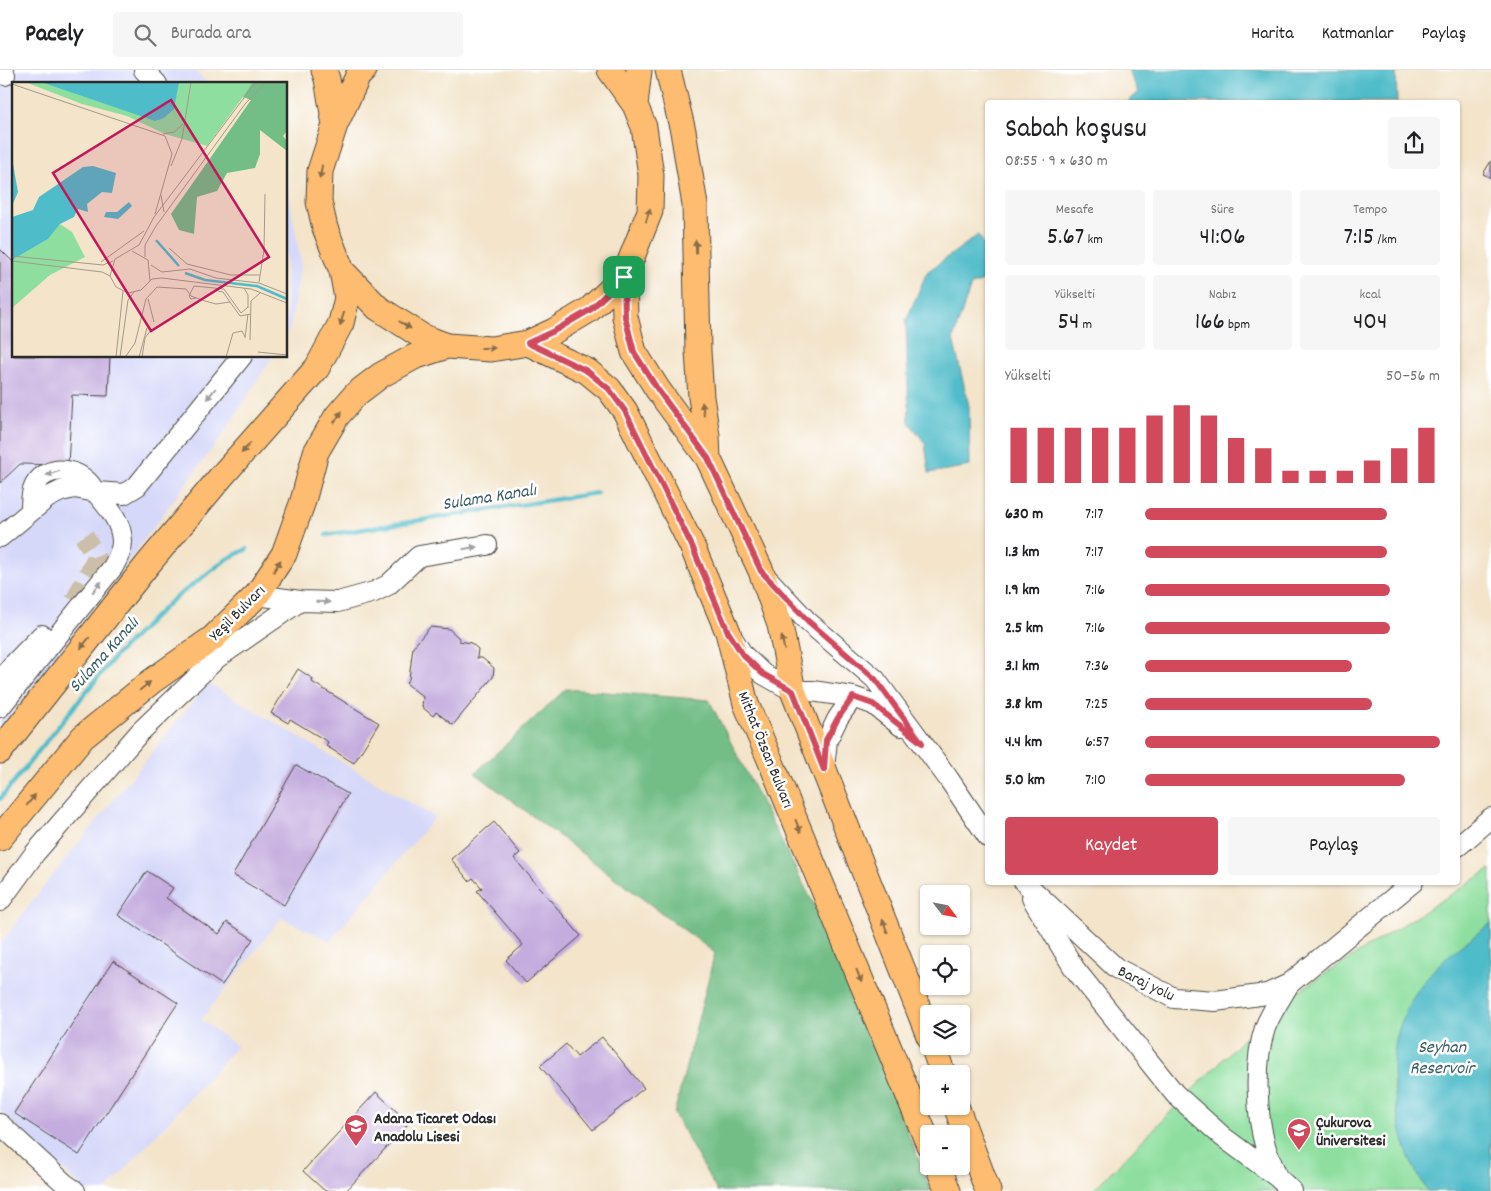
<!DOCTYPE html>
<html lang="tr">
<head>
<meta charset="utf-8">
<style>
	:root { --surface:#fff; --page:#f6f6f6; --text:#202124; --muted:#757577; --line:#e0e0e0; --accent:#d1495b }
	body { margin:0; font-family:Dekko,sans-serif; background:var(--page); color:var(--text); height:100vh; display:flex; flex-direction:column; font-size:19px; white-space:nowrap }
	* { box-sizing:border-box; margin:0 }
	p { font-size:16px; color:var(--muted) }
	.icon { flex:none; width:28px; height:28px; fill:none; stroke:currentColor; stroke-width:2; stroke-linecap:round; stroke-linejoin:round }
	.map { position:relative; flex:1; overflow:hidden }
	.panel { position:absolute; left:985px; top:30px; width:475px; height:785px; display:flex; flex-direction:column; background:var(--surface); border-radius:5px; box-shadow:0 1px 4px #0004 }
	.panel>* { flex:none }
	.needle { width:32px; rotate:122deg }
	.controls { position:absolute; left:920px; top:815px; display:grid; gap:10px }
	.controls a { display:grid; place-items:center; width:50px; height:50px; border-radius:5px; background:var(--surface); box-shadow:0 1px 4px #0004; font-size:25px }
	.pin { position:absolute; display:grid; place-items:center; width:42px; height:42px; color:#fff; margin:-21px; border-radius:10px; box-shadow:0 2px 8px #0006 }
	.round { display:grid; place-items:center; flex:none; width:52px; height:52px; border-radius:5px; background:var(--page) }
	.headline { display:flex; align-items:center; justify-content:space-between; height:85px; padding:0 20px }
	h1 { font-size:28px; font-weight:600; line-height:38px }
	.stats { display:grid; grid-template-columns:repeat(3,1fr); gap:8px; height:85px; padding:5px 20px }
	.stats div { display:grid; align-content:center; border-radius:5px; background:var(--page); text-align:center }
	.stats b { font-size:25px; font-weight:600 }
	.stats small { font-size:14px; font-weight:400 }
	.stats p { font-size:14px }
	.chart { height:140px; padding:10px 20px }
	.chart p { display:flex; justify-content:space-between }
	.chart svg { width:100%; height:90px; margin-top:5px; stroke:var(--accent); stroke-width:6 }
	.primary-button { display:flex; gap:10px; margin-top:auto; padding:10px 20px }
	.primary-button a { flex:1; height:58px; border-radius:5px; background:var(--accent); color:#fff; font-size:20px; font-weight:600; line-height:58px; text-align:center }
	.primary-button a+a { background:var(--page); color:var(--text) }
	ul { padding:0 20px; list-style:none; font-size:16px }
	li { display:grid; grid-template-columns:80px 60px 1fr; align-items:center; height:38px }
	li i { height:12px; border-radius:6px; background:var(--accent) }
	header { display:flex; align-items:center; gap:30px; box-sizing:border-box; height:70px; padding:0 25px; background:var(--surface); border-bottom:1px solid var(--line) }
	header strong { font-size:24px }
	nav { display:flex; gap:28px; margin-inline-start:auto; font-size:18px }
	.search { width:350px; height:45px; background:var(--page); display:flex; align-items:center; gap:12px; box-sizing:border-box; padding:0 18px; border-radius:5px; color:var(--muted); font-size:19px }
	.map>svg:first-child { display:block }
	.built { fill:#d6d8f9 }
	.green { fill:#8edf9f; stroke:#5c8565 }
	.forest { fill:#72be86; stroke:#4e7458 }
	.water { fill:#4fbcc9; stroke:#3d747a }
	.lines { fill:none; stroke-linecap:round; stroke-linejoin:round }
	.stream { stroke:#4fbcc9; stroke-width:4.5 }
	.building { fill:#c4acde }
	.minor-tunnel { stroke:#cbbfaa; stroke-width:20; stroke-dasharray:20 10; stroke-linecap:butt }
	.minor-casing { stroke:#494743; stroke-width:22 }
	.major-casing { stroke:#494743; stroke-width:27 }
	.minor { stroke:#fff; stroke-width:20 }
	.major { stroke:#fdbc6f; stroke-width:25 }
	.oneway { fill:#8a6c4a }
	.oneway2 { fill:#a0a0a0 }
	.route-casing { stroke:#fff; stroke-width:10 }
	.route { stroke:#d1495b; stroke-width:6 }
	.labels { text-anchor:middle; stroke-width:5; stroke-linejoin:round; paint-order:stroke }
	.street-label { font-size:16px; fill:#2b2b2b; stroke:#fff }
	.poi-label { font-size:16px; font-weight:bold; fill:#2b2b2b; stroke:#fff; text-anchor:start }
	.water-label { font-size:18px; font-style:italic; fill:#385e62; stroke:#fff }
	.inset-river { fill:none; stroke:#4fbcc9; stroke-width:2.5 }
	.inset-road { fill:none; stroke:#a39a8a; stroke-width:1 }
	.view { fill:#c2185b; fill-opacity:0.15; stroke:#c2185b; stroke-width:2.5 }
	.inset-edge { fill:none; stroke:#2b2b2b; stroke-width:2.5 }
</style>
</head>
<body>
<header>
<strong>Pacely</strong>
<div class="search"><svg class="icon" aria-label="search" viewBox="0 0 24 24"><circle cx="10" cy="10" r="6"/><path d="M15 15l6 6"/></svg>Burada ara</div>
<nav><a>Harita</a><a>Katmanlar</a><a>Paylaş</a></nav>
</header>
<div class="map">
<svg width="1491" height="1121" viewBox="0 0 1491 1121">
	<rect width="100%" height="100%" fill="#fff"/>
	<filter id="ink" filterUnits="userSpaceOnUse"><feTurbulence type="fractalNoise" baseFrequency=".02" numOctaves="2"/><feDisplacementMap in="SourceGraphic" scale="10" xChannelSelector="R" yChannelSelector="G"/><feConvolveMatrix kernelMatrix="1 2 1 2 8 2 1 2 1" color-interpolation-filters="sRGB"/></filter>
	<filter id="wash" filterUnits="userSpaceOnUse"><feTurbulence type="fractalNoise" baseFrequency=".0096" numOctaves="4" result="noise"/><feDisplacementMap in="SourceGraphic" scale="20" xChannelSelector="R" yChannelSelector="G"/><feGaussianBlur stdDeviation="1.12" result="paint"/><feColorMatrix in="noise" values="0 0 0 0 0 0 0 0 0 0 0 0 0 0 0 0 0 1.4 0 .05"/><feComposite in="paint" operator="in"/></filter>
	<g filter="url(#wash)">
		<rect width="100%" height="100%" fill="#f3e4ca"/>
		<path class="built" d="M0,0H195L208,14H14V286H273L224,363L132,486L0,659Z
			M286,107L301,193L290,259L286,266Z
			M208,613L435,747L330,871L281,848L201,950L237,976L106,1121H85L0,1041V874L49,810Z"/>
		<path class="green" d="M1491,799V1121H1092L1278,934Z"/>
		<path class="forest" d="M566,619L709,630L831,868L931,1121H717L674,1044L715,883L475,703Z"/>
		<path class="water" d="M1128,0H1396L1397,32H1128L1139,22Z
			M978,165L987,178V210L971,215L953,269L969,336L970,396L929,403L925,373L909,352L906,251L927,202Z
			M1491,853V1121H1428C1407,1092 1398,1060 1395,1025C1393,1009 1392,992 1395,976C1399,952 1410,929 1425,910C1443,887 1468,871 1491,853Z"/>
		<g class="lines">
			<path class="stream" d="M326,465L597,423
				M0,729L115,586L171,531L227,489L247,479"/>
		</g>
		<g id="blocks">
			<path class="building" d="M1491,91V108L1483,104Z
				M0,179L14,193V286H110L108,326L72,325L68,395L20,394L0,413Z
				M430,557L449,559L459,568V571L471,573L478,579L477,588H482L494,598L493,607L453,655L436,642L433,646L422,637L423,627L406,613L409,609L413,577Z
				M298,599L313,609L312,612L379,653L354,693L326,676L328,672L290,649L288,653L271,643Z
				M296,695L348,724L284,835L233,805Z
				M494,752L520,783L514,788L581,866L526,913L506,890L523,875L477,821L482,818L473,808L469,811L451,789Z
				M147,801L173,818L166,828L219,864L227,852L253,869L222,915L118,845Z
				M113,891L178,933L79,1085L14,1043Z
				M602,967L644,1018L593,1060L540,996L566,974L577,987Z
				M376,1022L409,1053L346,1121H325L303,1101Z"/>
		</g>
	</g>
	<g filter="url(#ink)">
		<use href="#blocks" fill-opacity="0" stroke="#494743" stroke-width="1"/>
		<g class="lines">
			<path class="minor-tunnel" d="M75,531L96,489L93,481L84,466"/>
			<g class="minor-casing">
				<path id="minor" d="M3,0L5,5
					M144,0L157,14
					M0,467L47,428L61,421L75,418L96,422L124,424L137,416L242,286
					M764,505L807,551L875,609L948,708L988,767
					M257,525L300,531L338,532L374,522L388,515L419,486L487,475
					M733,569L743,585L763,604L793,621H812L853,627L873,634L901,656
					M0,611L10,598L42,565
					M0,637L113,497C117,489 122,481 122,472C122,453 109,438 98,425C94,421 92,416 88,412C77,401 60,397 46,404C31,413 31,426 31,441
					M824,698L827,670L838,648L853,627
					M1458,776L1491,748
					M1024,812L1116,898L1174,928L1215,931L1267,924L1289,914L1413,812
					M1032,828L1074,898L1175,1024L1223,1067L1277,1107L1292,1121
					M0,831L35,783L140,662L217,588L300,531
					M0,1054L65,1114L75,1121
					M1277,1107C1274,1098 1269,1088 1266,1079C1256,1045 1254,991 1265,958C1271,942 1281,928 1289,914"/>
			</g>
			<g class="major-casing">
				<path id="major" d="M324,0L327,9L335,55
					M610,0L635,35L644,57L651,105L650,141L624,207L625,247L634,282L658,320L708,388L761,501L780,555L793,621L929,966
					M668,0L683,61L695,135L698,281L701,327L707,366L708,388
					M635,35L639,0
					M342,201L378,238L423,267L447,276L491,279L528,273L554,261L589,240L624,207
					M528,273L587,301L609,319L625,341L692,476L728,562L746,634L768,685L929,1075
					M0,681L148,494L220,408L317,298L341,253L347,228L342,201L325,158L319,132L320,101L335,55L358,6L364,0
					M0,768L83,667L152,611L213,568L257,525L284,484L303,431L316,382L337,346L356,324L381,305L414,287L447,276
					M933,976L943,1004
					M956,1036L988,1121
					M938,1096L948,1121"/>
			</g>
			<use href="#minor" class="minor"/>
			<use href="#major" class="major"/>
		</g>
		<defs><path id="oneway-solid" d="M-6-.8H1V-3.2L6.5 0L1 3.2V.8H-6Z" transform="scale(1.25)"/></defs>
		<g class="oneway">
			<use href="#oneway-solid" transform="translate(321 102) rotate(99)"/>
			<use href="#oneway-solid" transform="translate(648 145) rotate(-73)"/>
			<use href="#oneway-solid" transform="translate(696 177) rotate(-91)"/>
			<use href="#oneway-solid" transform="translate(342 249) rotate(107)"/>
			<use href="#oneway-solid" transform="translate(405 255) rotate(32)"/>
			<use href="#oneway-solid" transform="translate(488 278)"/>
			<use href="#oneway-solid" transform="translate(703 339) rotate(-98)"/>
			<use href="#oneway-solid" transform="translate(338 347) rotate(-55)"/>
			<use href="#oneway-solid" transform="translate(246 378) rotate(131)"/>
			<use href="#oneway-solid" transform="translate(277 496) rotate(-58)"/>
			<use href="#oneway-solid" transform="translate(85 573) rotate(128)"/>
			<use href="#oneway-solid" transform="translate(783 573) rotate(-101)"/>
			<use href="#oneway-solid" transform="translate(145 616) rotate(-39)"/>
			<use href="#oneway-solid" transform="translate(31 730) rotate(-51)"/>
			<use href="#oneway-solid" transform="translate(798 756) rotate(68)"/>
			<use href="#oneway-solid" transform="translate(885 856) rotate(-111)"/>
			<use href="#oneway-solid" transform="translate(859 906) rotate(68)"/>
		</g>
		<g class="oneway2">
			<use href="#oneway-solid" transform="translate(211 324) rotate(129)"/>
			<use href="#oneway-solid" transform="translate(53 403) rotate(163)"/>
			<use href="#oneway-solid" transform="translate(470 478) rotate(-9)"/>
			<use href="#oneway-solid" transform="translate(97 517) rotate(-50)"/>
			<use href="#oneway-solid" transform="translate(323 532) rotate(2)"/>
		</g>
	</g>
	<g class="lines" filter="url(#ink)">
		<g class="route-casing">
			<path id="route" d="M624,207L625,247L634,282L658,320L708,388L761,501L808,551L875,609L922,673L873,634L853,627L838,648L826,670L824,700L793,621L763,604L743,585L728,562L692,476L625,341L609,319L587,301L528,273L554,261L590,240Z"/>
		</g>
		<use href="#route" class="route"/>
	</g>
	<defs>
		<g id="school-pin" transform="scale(1.25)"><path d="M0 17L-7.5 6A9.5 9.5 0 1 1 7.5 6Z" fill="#d1495b" stroke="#fff"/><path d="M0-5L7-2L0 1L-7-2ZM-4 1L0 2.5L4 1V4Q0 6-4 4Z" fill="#fff"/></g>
		<g id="university-pin" transform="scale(1.25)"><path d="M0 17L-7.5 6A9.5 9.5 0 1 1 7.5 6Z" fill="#d1495b" stroke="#fff"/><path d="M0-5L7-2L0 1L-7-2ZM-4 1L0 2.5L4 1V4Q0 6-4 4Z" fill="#fff"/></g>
	</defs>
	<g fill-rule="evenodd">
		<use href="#school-pin" x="356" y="1056"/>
		<use href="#university-pin" x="1299" y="1060"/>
	</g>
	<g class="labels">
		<g class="street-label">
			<text transform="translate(236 542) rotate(-45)" y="6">Yeşil Bulvarı</text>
			<text transform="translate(767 679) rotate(68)" y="6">Mithat Özsan Bulvarı</text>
			<text transform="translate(1147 912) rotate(26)" y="6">Baraj yolu</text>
		</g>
		<g class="poi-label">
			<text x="374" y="1053">Adana Ticaret Odası<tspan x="374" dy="18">Anadolu Lisesi</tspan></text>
			<text x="1316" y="1057">Çukurova<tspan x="1316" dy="18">Üniversitesi</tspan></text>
		</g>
		<g class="water-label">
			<text transform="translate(489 426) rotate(-9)" y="6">Sulama Kanalı</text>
			<text transform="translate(103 584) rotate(-48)" y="6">Sulama Kanalı</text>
			<text x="1442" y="982">Seyhan<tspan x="1442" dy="21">Reservoir</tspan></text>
		</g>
	</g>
	<g transform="translate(12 12)">
		<rect width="275" height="275" fill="#f3e4ca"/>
		<path d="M13,0H242L195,64L153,52L115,34L70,22ZM48,142L60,150L73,175L38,193L0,226V178L36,157Z" fill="#8edf9f"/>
		<path d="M241,0H275V49L271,54L275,59V69L248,48V72L243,86L215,91L205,109L185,115L182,152L167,148L159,132L239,18L231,15Z" fill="#72be86"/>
		<path d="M29,0H167L162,27L152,36L143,39ZM0,76L6,110L0,124ZM81,84L104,91L100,111L90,110L75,122L76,130L66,127L62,135L48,142L36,157L0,178V135L21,128L27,115L71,85ZM117,120L120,124L106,137L92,135L94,130H105Z" fill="#4fbcc9"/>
		<path class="inset-river" d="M144,158L167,184M173,191L193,198L245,204L275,217"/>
		<path class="inset-road" d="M244,0L142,135L127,163L103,177L98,194L104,205L116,211L129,208L140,197L150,196L239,207L275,221M0,2L153,54L160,72L143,132M151,52L162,50L171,42M159,84L170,57L179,0M149,113L152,130M157,166L175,182M120,169L136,178L138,199M0,174L91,183L101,179M133,175V163L144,144L233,22L254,0M0,179L90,190L98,194M89,180L132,149M175,182L219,193H248M139,183L150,190L178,187L204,196L247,201L275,212M247,200L252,168L253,112M232,206L236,213V226M206,209L211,210L218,220M184,216L179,217L177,214L182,204L212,207L229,231L236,225M136,217L142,240M233,256L236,232M238,258L239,219L248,211M246,270L275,273M114,274L123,261L134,217L145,205L174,207L179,214L193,219L204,222L218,220L228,234L239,232M104,275L111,209M108,275L116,218L122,210M127,275L135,246M130,275L133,256L139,248M214,275L221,251L230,249L233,255"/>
		<path class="view" d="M159,18L257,175L139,249L41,91Z"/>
		<rect width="275" height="275" class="inset-edge"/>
	</g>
</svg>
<div class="controls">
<a><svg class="needle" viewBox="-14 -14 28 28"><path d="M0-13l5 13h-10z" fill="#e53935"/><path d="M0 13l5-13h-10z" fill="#757577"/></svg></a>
<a><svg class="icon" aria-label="locate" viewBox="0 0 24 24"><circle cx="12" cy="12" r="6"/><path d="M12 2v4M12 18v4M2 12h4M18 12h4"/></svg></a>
<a><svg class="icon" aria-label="layers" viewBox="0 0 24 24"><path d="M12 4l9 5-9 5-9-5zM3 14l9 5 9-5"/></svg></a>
<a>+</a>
<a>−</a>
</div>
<div class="pin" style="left:624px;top:207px;background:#1e9e55"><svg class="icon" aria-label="arrive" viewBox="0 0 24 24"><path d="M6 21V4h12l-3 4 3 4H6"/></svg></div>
<section class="panel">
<div class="headline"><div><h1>Sabah koşusu</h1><p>08:55 · 9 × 630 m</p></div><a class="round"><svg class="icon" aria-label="share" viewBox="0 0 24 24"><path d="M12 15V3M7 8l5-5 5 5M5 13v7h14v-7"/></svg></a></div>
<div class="stats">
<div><p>Mesafe</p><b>5.67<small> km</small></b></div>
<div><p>Süre</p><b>41:06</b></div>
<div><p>Tempo</p><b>7:15<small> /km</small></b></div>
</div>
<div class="stats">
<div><p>Yükselti</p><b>54<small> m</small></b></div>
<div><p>Nabız</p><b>166<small> bpm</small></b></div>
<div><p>kcal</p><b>404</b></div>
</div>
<div class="chart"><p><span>Yükselti</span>50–56 m</p>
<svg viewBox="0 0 160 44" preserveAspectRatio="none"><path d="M5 44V17M15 44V17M25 44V17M35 44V17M45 44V17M55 44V11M65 44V6M75 44V11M85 44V22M95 44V27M105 44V38M115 44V38M125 44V38M135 44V33M145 44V27M155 44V17"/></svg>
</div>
<ul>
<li><b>630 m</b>7:17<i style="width:82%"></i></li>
<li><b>1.3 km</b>7:17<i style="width:82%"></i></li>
<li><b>1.9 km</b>7:16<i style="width:83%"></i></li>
<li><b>2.5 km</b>7:16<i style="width:83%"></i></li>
<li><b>3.1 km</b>7:36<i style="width:70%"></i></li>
<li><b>3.8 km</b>7:25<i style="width:77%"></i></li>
<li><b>4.4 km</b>6:57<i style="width:100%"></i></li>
<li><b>5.0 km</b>7:10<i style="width:88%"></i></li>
</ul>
<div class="primary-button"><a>Kaydet</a><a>Paylaş</a></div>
</section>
</div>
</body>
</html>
